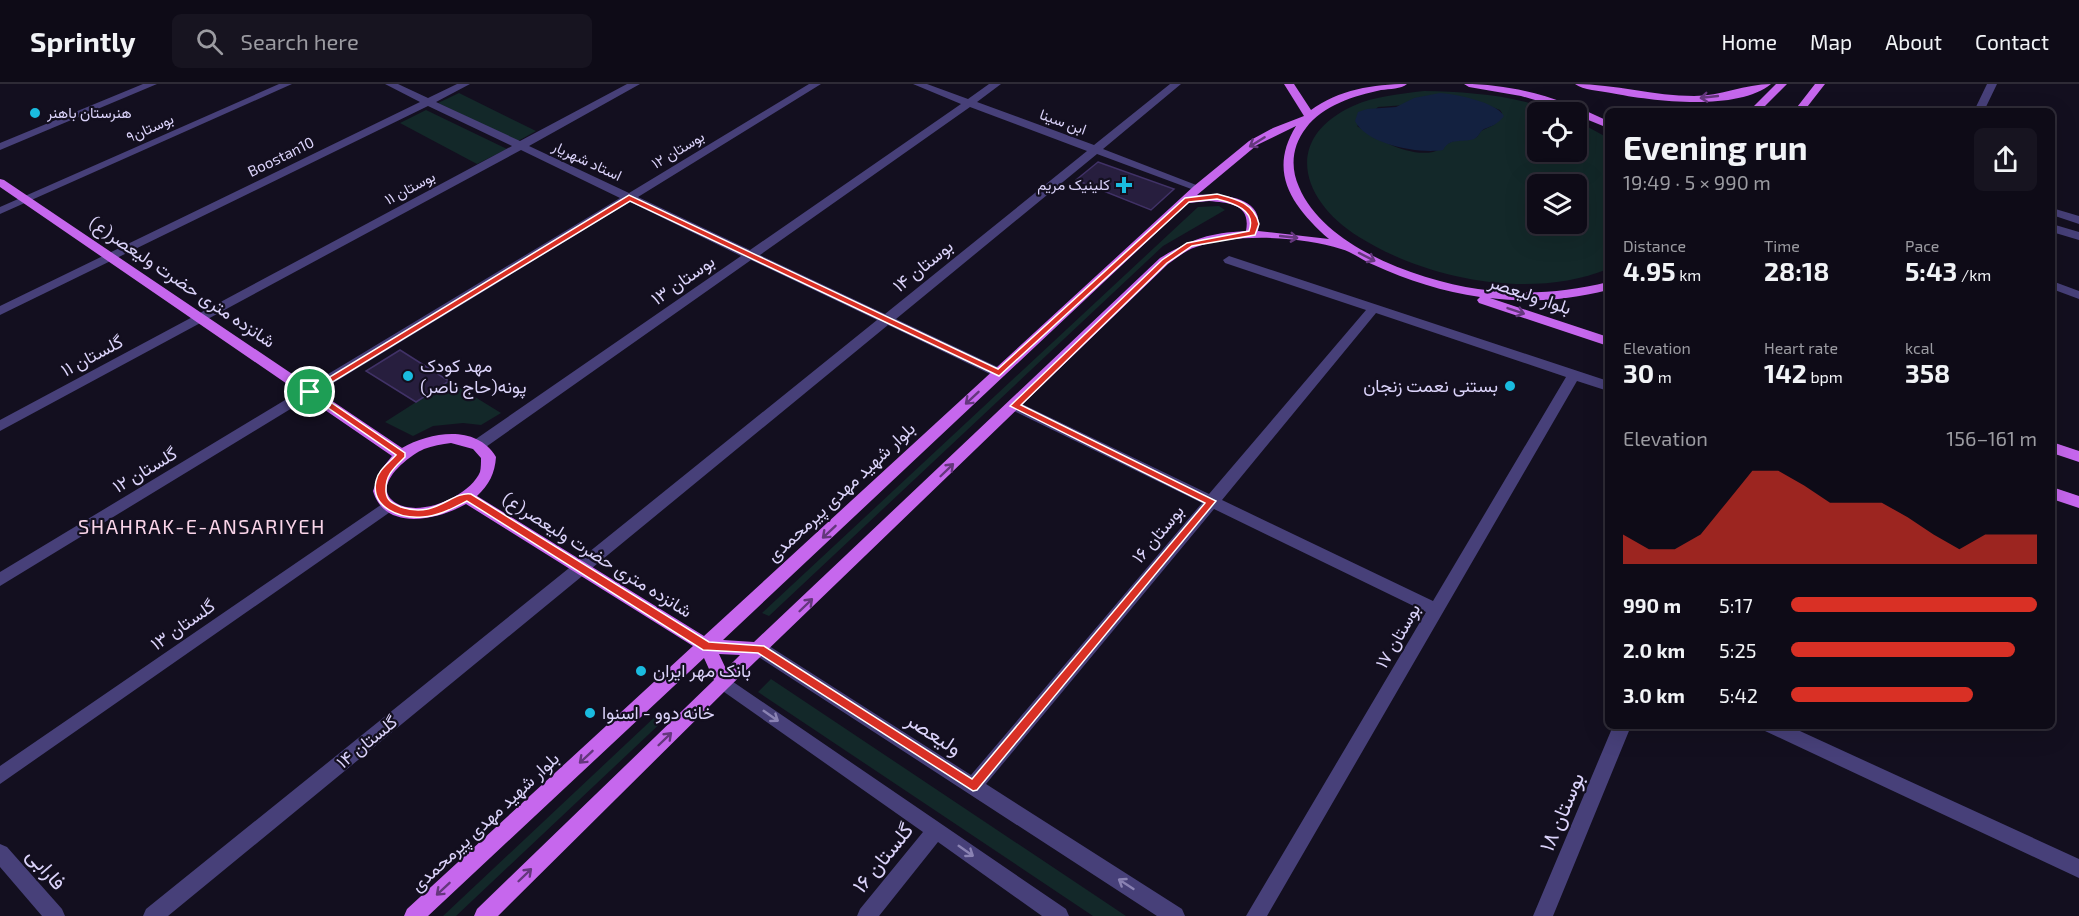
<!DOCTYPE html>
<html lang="en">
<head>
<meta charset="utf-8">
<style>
	:root { --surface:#0e0b17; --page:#171420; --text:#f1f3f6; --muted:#9b9ba1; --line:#2e2b36; --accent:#d93025 }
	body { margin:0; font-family:"Exo 2",Vazirmatn,sans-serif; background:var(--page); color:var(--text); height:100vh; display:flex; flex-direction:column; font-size:22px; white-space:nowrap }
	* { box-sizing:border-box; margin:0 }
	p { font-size:20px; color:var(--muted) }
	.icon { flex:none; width:33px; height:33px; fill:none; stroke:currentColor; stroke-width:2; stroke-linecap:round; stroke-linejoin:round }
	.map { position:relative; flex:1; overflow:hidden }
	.details { position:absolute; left:1605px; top:24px; width:450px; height:621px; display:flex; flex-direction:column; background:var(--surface); border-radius:9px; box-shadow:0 6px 24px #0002,0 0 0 2px var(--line) }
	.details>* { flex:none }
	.tools { position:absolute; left:1527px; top:18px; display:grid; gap:12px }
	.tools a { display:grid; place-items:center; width:60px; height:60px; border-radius:9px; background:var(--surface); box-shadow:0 6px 24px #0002,0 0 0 2px var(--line); font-size:30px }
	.pin { position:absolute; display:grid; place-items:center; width:51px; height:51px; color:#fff; margin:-26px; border:3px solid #fff; border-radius:50%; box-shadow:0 2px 6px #0007 }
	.round { display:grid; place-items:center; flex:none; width:63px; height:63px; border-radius:9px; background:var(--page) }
	.head { display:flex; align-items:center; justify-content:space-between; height:102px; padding:0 18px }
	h1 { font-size:33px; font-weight:700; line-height:45px }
	.stats { display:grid; grid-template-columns:repeat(3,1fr); gap:9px; height:102px; padding:6px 18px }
	.stats div { display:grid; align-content:center }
	.stats b { font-size:26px; font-weight:700 }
	.stats small { font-size:16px; font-weight:400 }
	.stats p { font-size:16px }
	.chart { height:168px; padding:12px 18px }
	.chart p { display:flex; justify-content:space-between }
	.chart svg { width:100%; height:108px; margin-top:6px; fill:var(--accent); opacity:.7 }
	ul { padding:0 18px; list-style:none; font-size:20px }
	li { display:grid; grid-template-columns:96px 72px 1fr; align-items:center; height:45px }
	li i { height:15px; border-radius:8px; background:var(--accent) }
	header { display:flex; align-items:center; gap:36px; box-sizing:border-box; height:84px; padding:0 30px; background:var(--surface); border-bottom:2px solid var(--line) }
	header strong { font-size:28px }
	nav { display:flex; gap:33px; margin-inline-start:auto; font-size:21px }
	.search { width:420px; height:54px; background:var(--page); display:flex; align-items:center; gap:15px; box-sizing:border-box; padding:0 21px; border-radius:9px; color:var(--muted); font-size:22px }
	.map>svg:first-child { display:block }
	.green { fill:#132829; fill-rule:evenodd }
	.water { fill:#132140 }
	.building { fill:#271e3e; stroke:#413267; stroke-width:1.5 }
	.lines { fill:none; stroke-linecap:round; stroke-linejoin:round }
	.minor { fill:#474079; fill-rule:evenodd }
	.major { fill:#c667ed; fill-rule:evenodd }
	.oneway { stroke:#64377c }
	.oneway2 { stroke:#8a82b3 }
	.route { fill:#d93025; stroke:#fff; stroke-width:1.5; fill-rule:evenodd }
	.poi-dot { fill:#1abbdf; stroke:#130f1f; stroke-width:2 }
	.labels { text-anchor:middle; stroke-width:4.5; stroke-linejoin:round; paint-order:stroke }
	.far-poi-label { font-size:15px; fill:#dbd3fa; stroke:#130f1f; text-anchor:start }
	.far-street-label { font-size:15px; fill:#dbd3fa; stroke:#130f1f }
	.street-label { font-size:18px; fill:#dbd3fa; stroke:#130f1f }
	.poi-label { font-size:18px; fill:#dbd3fa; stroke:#130f1f; text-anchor:start }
	.neighbourhood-label { font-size:20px; letter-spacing:1.5px; fill:#fad5e9; stroke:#130f1f }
	.near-street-label { font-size:21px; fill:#dbd3fa; stroke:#130f1f }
</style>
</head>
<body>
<header>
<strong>Sprintly</strong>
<div class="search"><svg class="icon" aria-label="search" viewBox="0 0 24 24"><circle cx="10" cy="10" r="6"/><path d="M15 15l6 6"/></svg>Search here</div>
<nav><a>Home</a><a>Map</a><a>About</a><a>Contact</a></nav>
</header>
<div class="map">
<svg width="2079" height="832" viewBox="0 0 2079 832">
	<rect width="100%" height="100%" fill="#130f1f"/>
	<path class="green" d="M1424,7C1469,8 1515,11 1557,28H1538V68H1576L1577,37L1608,54V185C1531,216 1428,196 1359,153C1302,118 1281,55 1353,22C1375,12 1400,10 1424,7ZM1474,16L1500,26L1502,29C1498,41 1491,42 1481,47L1477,53C1469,56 1462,55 1454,57C1446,59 1441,66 1433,68C1408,73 1377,55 1357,42L1378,23ZM1538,100H1576V140H1538Z
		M459,9L536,47L518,57L438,19Z
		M426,26L507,65L477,80L400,39Z
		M1219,122L1225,126L1163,162L769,532L762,529L1198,123Z
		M449,297L501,329L481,341L463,339L433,342L413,352L385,338Z
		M771,595L1126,832H1093L758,608Z
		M659,629L666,634L456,832H443Z"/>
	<path class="water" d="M1440,9C1456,10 1496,18 1504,32C1498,40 1492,42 1484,45C1479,48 1479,53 1474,55C1462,59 1450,53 1443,66C1419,70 1367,61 1355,37L1358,28L1367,25L1396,23L1414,14Z"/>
	<path class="building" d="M1098,78L1174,105L1151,126L1076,96Z
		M400,266L449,297L416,318L366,287Z"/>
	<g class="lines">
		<path class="minor" d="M143,0H157L0,66V59Z
			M279,0H292L0,130V123Z
			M385,0H398L428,14L457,0H470L436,18L520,57L627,0H640L529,62L629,109L809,0H821L638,113L750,166L961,20L913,0H927L968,15L989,0H1001L977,18L1094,61L1170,0H1181L1103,65L1204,104L1202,106H1194L1097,70L896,235L1004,286L1006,289L1004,292H994L888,241L168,832H143L146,825L877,236L751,176L483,365H473L471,361L473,357L741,172L630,118L0,502V488L620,114L521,66L0,347V336L512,62L428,22L0,231V222L420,18ZM970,23L1087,67L885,230L760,171Z
			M1987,0H1997L1984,27H1974Z
			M2052,124L2079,132V140L2052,131Z
			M2052,140L2079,148V156L2052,148Z
			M1229,172L1608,297V307L1577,297L1267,832H1246L1426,528L1214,425L986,700L1182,825L1185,832H1157L754,570L752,565L754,560L760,558L766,560L971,691L1202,419L1010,325L1008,322L1010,319H1020L1209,410L1366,226L1225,179L1223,176ZM1376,229L1566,293L1433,517L1222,416Z
			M2052,197L2079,207V215L2052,205Z
			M388,416L393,418L396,422L393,426L0,700V682Z
			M723,591L1066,825L1069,832H1042L938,758L879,832H857L860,825L923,748L717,603L714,598L717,593Z
			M1613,642H1631L1553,832H1533Z
			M1762,642H1789L2079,775V794L1765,647Z
			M0,760L7,763L62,825L65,832H42L0,783Z"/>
		<path class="major" d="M1284,0H1294L1311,26C1338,6 1374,0 1407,0C1401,5 1390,5 1381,6C1354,12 1323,21 1306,44C1292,62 1290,83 1299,103C1324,163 1418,196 1478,205C1523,211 1564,209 1608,198V206C1568,216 1531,219 1490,214L1608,253V262L1479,219L1477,216L1480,213C1444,208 1407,196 1374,181C1363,177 1353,168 1341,165C1302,152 1235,149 1196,163C1186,166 1177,174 1168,180L729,603L498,832H474L477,825L714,596L704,574L428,832H404L407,825L693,562L466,420C438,436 385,448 373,407L380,387L392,372L0,103V95L4,96L402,364C431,348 476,340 496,373C495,389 489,401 477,412L704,552L1194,102L1249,57L1273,44L1304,32ZM1296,42C1267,89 1293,123 1329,155L1258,147C1265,112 1222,110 1197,111L1257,61ZM1209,117C1230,119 1251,120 1246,147C1208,149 1192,155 1160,174L754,558L723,556L1188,119ZM451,359L473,365L481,374C481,378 481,384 480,388C470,412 420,434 396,419C369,403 408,372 424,365C432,362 442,360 451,359ZM719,570L740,571L726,585Z
			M1464,0C1515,0 1562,15 1608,37V44L1576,31V28L1521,12L1469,3Z
			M1575,0C1615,0 1654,12 1694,12C1721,12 1745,0 1771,0C1737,28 1651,17 1611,9C1600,7 1583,6 1575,0Z
			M1776,0H1787L1760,27H1749Z
			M1815,0H1825L1804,27H1794Z
			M2052,358L2079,367V378L2052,369Z
			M2052,403L2079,412V424L2052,415Z"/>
	</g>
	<defs><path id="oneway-shaft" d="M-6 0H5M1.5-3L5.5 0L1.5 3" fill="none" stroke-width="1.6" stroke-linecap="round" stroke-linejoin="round" transform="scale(1.5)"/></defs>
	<g class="oneway">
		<use href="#oneway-shaft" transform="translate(1709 13) rotate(174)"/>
		<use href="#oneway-shaft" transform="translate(1257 58) rotate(148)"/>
		<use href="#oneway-shaft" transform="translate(1289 153) rotate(6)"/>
		<use href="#oneway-shaft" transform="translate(1367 173) rotate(27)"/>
		<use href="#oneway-shaft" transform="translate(1516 227) rotate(19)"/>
		<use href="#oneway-shaft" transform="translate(972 314) rotate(137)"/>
		<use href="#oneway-shaft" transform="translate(947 386) rotate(-44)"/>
		<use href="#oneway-shaft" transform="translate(829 448) rotate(137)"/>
		<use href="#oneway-shaft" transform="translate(806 521) rotate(-44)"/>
		<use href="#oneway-shaft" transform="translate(665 655) rotate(-44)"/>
		<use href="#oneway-shaft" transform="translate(586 673) rotate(137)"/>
		<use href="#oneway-shaft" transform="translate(525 791) rotate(-44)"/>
		<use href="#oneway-shaft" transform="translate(443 805) rotate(137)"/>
	</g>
	<g class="oneway2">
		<use href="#oneway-shaft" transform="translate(771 632) rotate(35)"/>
		<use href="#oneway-shaft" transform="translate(966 767) rotate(35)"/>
		<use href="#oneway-shaft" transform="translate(1126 800) rotate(-147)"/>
	</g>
	<path class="route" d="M1217,110C1236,115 1254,119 1259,140L1255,151L1192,162L1167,179L1021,321L1216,417L977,706L973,707L758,569L703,566L467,417C453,424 439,432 423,433C401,435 370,424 376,397C378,386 389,379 396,371L305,308L629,111L998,285L1185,114ZM1217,115C1233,119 1257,126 1249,147L1187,159L1162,176L1010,322L1205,419L972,695L764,562L709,558L471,410C451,407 436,435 401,423C392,419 387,417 386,408C385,391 394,384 405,373V369L316,308L630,117L999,292L1189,118Z"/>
	<g class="poi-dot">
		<circle cx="35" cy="29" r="6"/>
		<path d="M1121 92h6v6h6v6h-6v6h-6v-6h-6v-6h6z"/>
		<circle cx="408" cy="292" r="6"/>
		<circle cx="1510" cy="302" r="6"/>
		<circle cx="641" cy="587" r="6"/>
		<circle cx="590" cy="629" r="6"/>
	</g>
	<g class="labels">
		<g class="far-poi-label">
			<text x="47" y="34">هنرستان باهنر</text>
			<text x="1110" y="106" text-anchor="end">کلینیک مریم</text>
		</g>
		<g class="far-street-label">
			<text transform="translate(1063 38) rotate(20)" y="5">ابن سینا</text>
			<text transform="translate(150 44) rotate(-24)" y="5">بوستان۹</text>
			<text transform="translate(678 66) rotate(-31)" y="5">بوستان ۱۲</text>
			<text transform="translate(281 73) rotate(-26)" y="5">Boostan10</text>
			<text transform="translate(587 77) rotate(25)" y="5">استاد شهریار</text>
			<text transform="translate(410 104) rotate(-28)" y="5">بوستان ۱۱</text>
		</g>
		<g class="street-label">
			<text transform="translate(923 182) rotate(-39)" y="6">بوستان ۱۴</text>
			<text transform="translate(683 196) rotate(-35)" y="6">بوستان ۱۳</text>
			<text transform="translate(182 198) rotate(34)" y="6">شانزده متری حضرت ولیعصر(ع)</text>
			<text transform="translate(1530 211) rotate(19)" y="6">بلوار ولیعصر</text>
			<text transform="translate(92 272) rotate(-28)" y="6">گلستان ۱۱</text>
			<text transform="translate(145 386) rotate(-31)" y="6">گلستان ۱۲</text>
			<text transform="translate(841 408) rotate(-43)" y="6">بلوار شهید مهدی پیرمحمدی</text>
			<text transform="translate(1158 450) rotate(-50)" y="6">بوستان ۱۶</text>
			<text transform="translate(597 471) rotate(32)" y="6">شانزده متری حضرت ولیعصر(ع)</text>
			<text transform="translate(183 541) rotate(-35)" y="6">گلستان ۱۳</text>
			<text transform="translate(1398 552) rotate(-60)" y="6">بوستان ۱۷</text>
			<text transform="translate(367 658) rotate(-39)" y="6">گلستان ۱۴</text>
			<text transform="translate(485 738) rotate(-43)" y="6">بلوار شهید مهدی پیرمحمدی</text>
		</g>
		<g class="poi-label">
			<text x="420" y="288">مهد کودک<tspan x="420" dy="21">پونه(حاج ناصر)</tspan></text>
			<text x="1498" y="308" text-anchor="end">بستنی نعمت زنجان</text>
			<text x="653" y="593">بانک مهر ایران</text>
			<text x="602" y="635">خانه دوو - اسنوا</text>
		</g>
		<g class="neighbourhood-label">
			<text x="202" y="450">SHAHRAK-E-ANSARIYEH</text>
		</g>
		<g class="near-street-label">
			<text transform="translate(934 650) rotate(33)" y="7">ولیعصر</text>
			<text transform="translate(1562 728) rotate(-67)" y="7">بوستان ۱۸</text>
			<text transform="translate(883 774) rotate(-51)" y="7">گلستان ۱۶</text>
			<text transform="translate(46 785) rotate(49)" y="7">فارابی</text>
		</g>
	</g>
</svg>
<div class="tools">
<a><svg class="icon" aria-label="locate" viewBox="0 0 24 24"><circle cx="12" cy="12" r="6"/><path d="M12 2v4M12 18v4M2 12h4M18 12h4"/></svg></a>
<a><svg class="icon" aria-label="layers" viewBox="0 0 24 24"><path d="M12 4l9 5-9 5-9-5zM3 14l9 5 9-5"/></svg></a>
</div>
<div class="pin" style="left:310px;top:308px;background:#1e9e55"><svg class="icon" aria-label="arrive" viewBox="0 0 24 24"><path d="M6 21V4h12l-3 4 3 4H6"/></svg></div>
<section class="details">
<div class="head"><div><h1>Evening run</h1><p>19:49 · 5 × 990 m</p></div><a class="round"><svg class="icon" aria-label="share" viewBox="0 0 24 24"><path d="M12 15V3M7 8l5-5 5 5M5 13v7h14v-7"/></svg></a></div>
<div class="stats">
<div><p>Distance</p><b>4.95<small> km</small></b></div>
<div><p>Time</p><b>28:18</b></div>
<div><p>Pace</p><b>5:43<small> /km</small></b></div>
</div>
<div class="stats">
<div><p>Elevation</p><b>30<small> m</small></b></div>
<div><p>Heart rate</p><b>142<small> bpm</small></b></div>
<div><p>kcal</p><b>358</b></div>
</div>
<div class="chart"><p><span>Elevation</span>156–161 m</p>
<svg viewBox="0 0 160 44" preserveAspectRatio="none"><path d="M0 44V32L10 38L20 38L30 32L40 19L50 6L60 6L70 12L80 19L90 19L100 19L110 25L120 32L130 38L140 32L150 32L160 32V44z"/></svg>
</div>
<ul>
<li><b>990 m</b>5:17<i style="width:100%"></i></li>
<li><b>2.0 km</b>5:25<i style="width:91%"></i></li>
<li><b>3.0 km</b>5:42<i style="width:74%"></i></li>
</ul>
</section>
</div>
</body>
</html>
